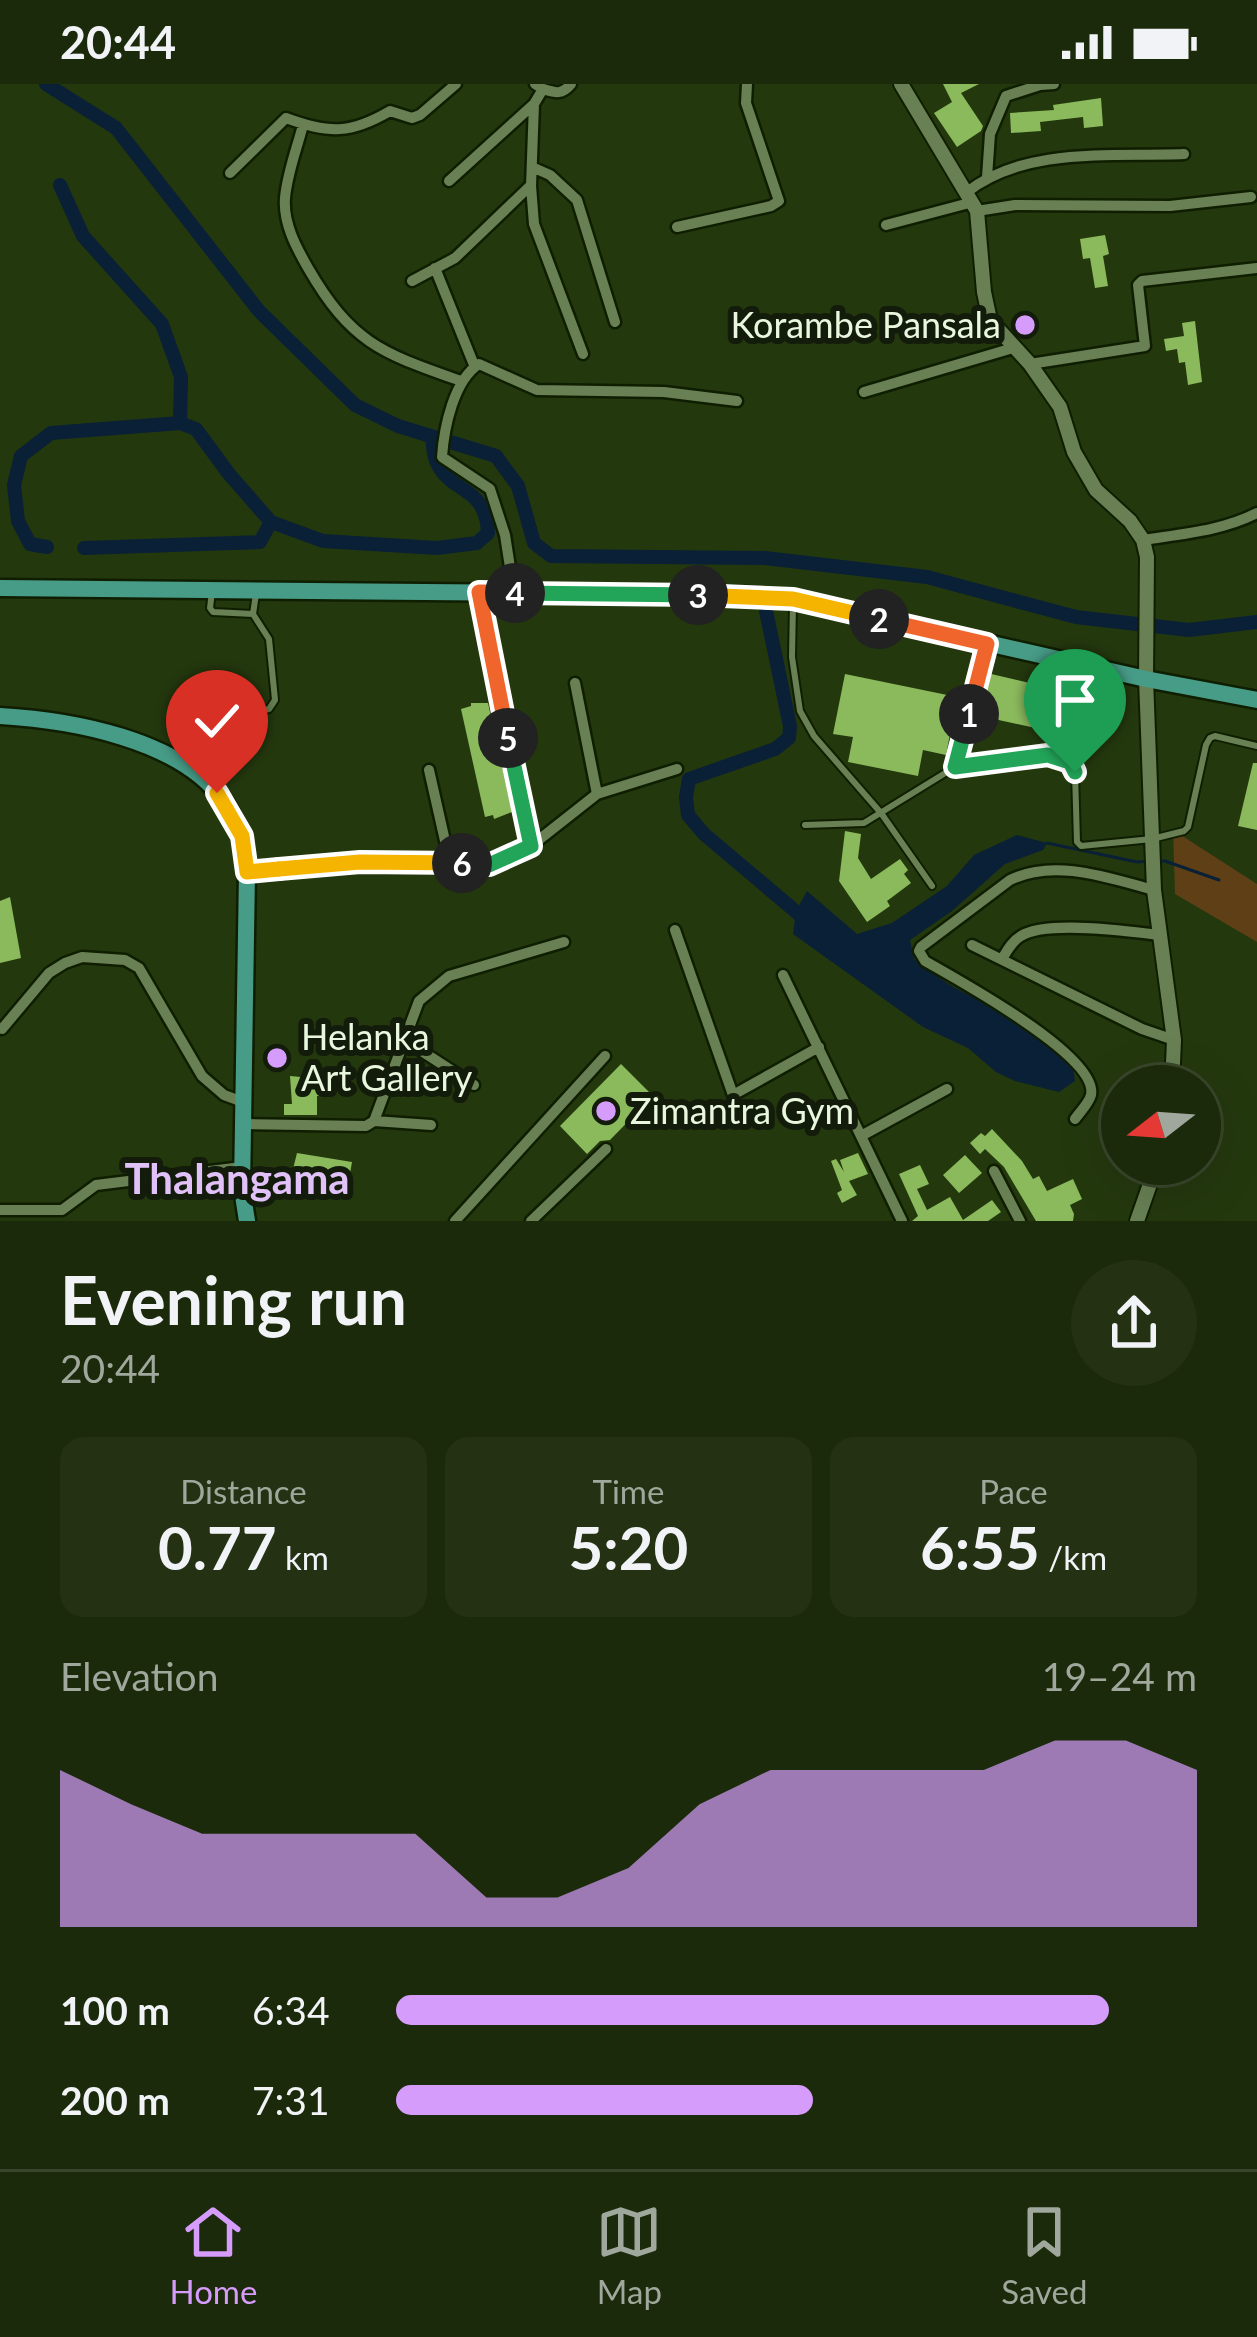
<!DOCTYPE html>
<html lang="en">
<head>
<meta charset="utf-8">
<style>
	:root { --surface:#1b2a0a; --page:#243213; --text:#f1f3f6; --muted:#a0a79c; --line:#39462b; --accent:#d59cfb }
	body { margin:0; font-family:Lato,sans-serif; background:var(--page); color:var(--text); height:100vh; display:flex; flex-direction:column; font-size:45px; white-space:nowrap }
	* { box-sizing:border-box; margin:0 }
	p { font-size:39px; color:var(--muted) }
	.icon { flex:none; width:66px; height:66px; fill:none; stroke:currentColor; stroke-width:2; stroke-linecap:round; stroke-linejoin:round }
	.map { position:relative; height:1137px; overflow:hidden }
	.sheet { display:flex; flex-direction:column; background:var(--surface); flex:1 }
	.sheet>* { flex:none }
	.needle { width:78px; rotate:253deg }
	.buttons { position:absolute; left:1101px; top:981px; display:grid; gap:24px }
	.buttons a { display:grid; place-items:center; width:120px; height:120px; border-radius:50%; background:var(--surface); box-shadow:0 12px 48px #0002,0 0 0 3px var(--line); font-size:60px }
	.pin { position:absolute; display:grid; place-items:center; width:102px; height:102px; color:#fff; margin:-123px -51px; border-radius:50% 50% 50% 0; rotate:-45deg; box-shadow:0 0 12px #0007 }
	.pin .icon { rotate:45deg }
	.km { position:absolute; width:60px; height:60px; margin:-30px; border-radius:50%; background:#222; color:#fff; font-size:33px; line-height:60px; text-align:center }
	.round { display:grid; place-items:center; flex:none; width:126px; height:126px; border-radius:63px; background:var(--page) }
	.overview { display:flex; align-items:center; justify-content:space-between; height:204px; padding:0 60px }
	h1 { font-size:66px; font-weight:700; line-height:90px }
	.metrics { display:grid; grid-template-columns:repeat(3,1fr); gap:18px; height:204px; padding:12px 60px }
	.metrics div { display:grid; align-content:center; border-radius:24px; background:var(--page); text-align:center }
	.metrics b { font-size:60px; font-weight:700 }
	.metrics small { font-size:33px; font-weight:400 }
	.metrics p { font-size:33px }
	.chart { height:336px; padding:24px 60px }
	.chart p { display:flex; justify-content:space-between }
	.chart svg { width:100%; height:216px; margin-top:12px; fill:var(--accent); opacity:.7 }
	ul { padding:0 60px; list-style:none; font-size:39px }
	li { display:grid; grid-template-columns:192px 144px 1fr; align-items:center; height:90px }
	li i { height:30px; border-radius:15px; background:var(--accent) }
	.status { display:flex; justify-content:space-between; align-items:center; height:84px; padding:0 60px; background:var(--surface); direction:ltr }
	.status svg { height:33px; fill:currentColor }
	.dock { display:flex; justify-content:space-around; align-items:center; height:168px; border-top:3px solid var(--line); background:var(--surface); font-size:33px; color:var(--muted) }
	.dock a { display:grid; justify-items:center; gap:6px }
	.dock .selected { color:var(--accent) }
	.map>svg:first-child { display:block }
	.green { fill:#5e3f16 }
	.water { fill:#092037 }
	.lines { fill:none; stroke-linecap:round; stroke-linejoin:round }
	.stream { stroke:#092037; stroke-width:3 }
	.canal { stroke:#092037; stroke-width:14 }
	.building { fill:#8bba5d }
	.service-casing { stroke:#0f1e01; stroke-width:10 }
	.minor-casing { stroke:#0f1e01; stroke-width:15 }
	.tertiary-casing { stroke:#0f1e01; stroke-width:18 }
	.primary-casing { stroke:#0f1e01; stroke-width:21 }
	.service { stroke:#688054; stroke-width:6 }
	.minor { stroke:#688054; stroke-width:10 }
	.tertiary { stroke:#688054; stroke-width:14 }
	.primary { stroke:#479c87; stroke-width:16 }
	.split-1-casing { stroke:#fff; stroke-width:24 }
	.split-2-casing { stroke:#fff; stroke-width:24 }
	.split-3-casing { stroke:#fff; stroke-width:24 }
	.split-4-casing { stroke:#fff; stroke-width:24 }
	.split-5-casing { stroke:#fff; stroke-width:24 }
	.split-6-casing { stroke:#fff; stroke-width:24 }
	.split-7-casing { stroke:#fff; stroke-width:24 }
	.split-8-casing { stroke:#fff; stroke-width:24 }
	.split-1 { stroke:#22a559; stroke-width:15 }
	.split-2 { stroke:#f0652b; stroke-width:15 }
	.split-3 { stroke:#f5b400; stroke-width:15 }
	.split-4 { stroke:#22a559; stroke-width:15 }
	.split-5 { stroke:#f0652b; stroke-width:15 }
	.split-6 { stroke:#22a559; stroke-width:15 }
	.split-7 { stroke:#f5b400; stroke-width:15 }
	.split-8 { stroke:#f5b400; stroke-width:15 }
	.poi-dot { fill:#d59cfb; stroke:#131c0a; stroke-width:4.5 }
	.labels { text-anchor:middle; stroke-width:12; stroke-linejoin:round; paint-order:stroke }
	.poi-label { font-size:36px; fill:#eaf7df; stroke:#131c0a; text-anchor:start }
	.quarter-label { font-size:42px; font-weight:bold; fill:#e1c2f8; stroke:#131c0a }
</style>
</head>
<body>
<div class="status"><b>20:44</b><svg viewBox="0 0 49 12"><path d="M0 12V9h3v3zM5 12V6h3v6zM10 12V3h3v9zM15 12V0h3v12zM26 1h20v11H26zM47 4h2v5h-2z"/></svg></div>
<div class="map">
<svg width="1257" height="1137" viewBox="0 0 1257 1137">
	<rect width="100%" height="100%" fill="#24380e"/>
	<path class="green" d="M1173,746L1257,800V858L1175,810Z"/>
	<path class="water" d="M1017,751L1047,759L1043,766L1005,780L952,827L910,856L914,875C929,886 944,899 961,907C996,926 1073,951 1075,997L1059,1008L1015,997L996,988L968,964L923,943L793,850L796,827L807,807L857,850L892,839L947,802L974,771Z"/>
	<g class="lines">
		<path class="stream" d="M1047,759L1137,778L1149,777
			M1158,777H1165L1219,796"/>
		<path class="canal" d="M46,0L116,44L259,227L355,321L398,342L496,372L518,402L534,459L551,472L765,474L927,493L1076,533L1189,546L1257,538
			M60,101L83,152L162,240L181,293L180,339L196,345L229,390L271,438L323,457L437,464L477,459L488,449C486,402 453,410 438,381C433,373 433,362 432,353
			M47,463L30,460L18,437L14,401L21,372L51,349L180,339
			M84,464L260,458L271,438
			M766,527L790,642L789,654L775,665L689,695L686,713L688,731L704,750L807,837"/>
	</g>
	<path class="building" d="M943,0H979L961,9L983,42L981,47L957,63L934,29L952,18Z
		M1101,14L1103,42L1084,44L1083,33L1040,38L1041,47L1011,49L1010,29L1054,26L1053,21Z
		M1105,151L1109,170L1103,172L1108,202L1095,204L1090,174L1083,175L1080,155Z
		M1195,237L1202,298L1188,301L1185,278L1179,279L1177,265L1166,267L1164,255L1184,252L1182,239Z
		M987,589L1063,607L1054,648L976,631Z
		M845,590L957,613L946,671L923,666L918,692L848,678L853,653L833,650Z
		M471,619H488L512,728L494,735L493,731L485,733L461,625L471,622Z
		M1253,679H1257V746L1238,742Z
		M845,747L861,750L858,774L871,795L900,775L908,786L904,790L911,799L887,817L890,822L867,838L839,797Z
		M10,813L21,874L0,879V817Z
		M621,980L653,1012L610,1056L600,1057L587,1070L560,1042Z
		M290,992L323,995V1012H317V1031H284V1020H292Z
		M992,1045L1022,1077L1033,1095L1039,1092L1047,1107L1073,1095L1082,1115L1070,1121L1074,1130L1073,1137H1036L1004,1083L985,1065L980,1070L970,1059L981,1049L985,1052Z
		M297,1069L352,1078L348,1101L303,1095L304,1092L292,1089Z
		M858,1069L868,1090L849,1097L857,1111L842,1119L837,1109L842,1106L831,1077L836,1075L844,1088L840,1076Z
		M965,1071L982,1089L959,1109L943,1091Z
		M920,1081L929,1100L917,1105L927,1126L950,1113L963,1136L992,1116L1001,1128L988,1137H912L918,1132L899,1090Z"/>
	<g class="lines">
		<g class="service-casing">
			<path id="service" d="M212,507L210,524L213,528L253,530L256,510
				M793,519L792,573L800,627L814,652L881,729L932,802
				M213,636L269,625L275,616L269,555L253,530
				M955,683L987,559
				M805,741L864,739L955,683L1048,671L1070,678L1075,688L1077,758L1081,762L1152,755L1184,747L1188,743L1206,661L1210,654L1215,652L1257,662"/>
		</g>
		<g class="minor-casing">
			<path id="minor" d="M535,0L543,5L534,20L531,102L534,140L583,270
				M543,5C556,9 562,11 571,0
				M303,41C297,64 287,90 285,114C283,139 296,163 308,184C352,260 382,269 461,297
				M532,83L550,91L577,116L615,238
				M230,89L286,34C329,50 351,50 390,27L412,34L420,31L456,0
				M987,93L990,50L1006,12L1040,1L1054,0
				M449,97L534,20
				M967,108C1026,62 1113,73 1184,70
				M977,127L1015,121L1170,122L1251,113
				M886,141L973,118
				M677,143L771,122L779,117L746,19L747,0
				M435,184L474,281
				M412,197L455,174L530,102
				M1030,280L1145,262L1138,201L1142,197L1257,184
				M864,308L1013,264
				M1143,456C1181,450 1222,447 1257,429
				M479,509L531,762
				M514,509L505,451L490,405L442,373C444,343 454,296 479,280L537,306L664,308L737,317
				M575,599L597,710
				M429,686L450,779
				M247,788L360,778L489,781L531,762L597,710L677,685
				M675,846L733,1011L819,963
				M972,861L1142,945L1174,956
				M1002,875C1007,867 1012,857 1021,852C1046,836 1128,847 1159,851
				M783,891L902,1137
				M2,945L49,889L65,879L82,873L125,876L139,884L202,992L224,1011L243,1018
				M403,955L474,1001
				M1075,1035C1080,1028 1089,1019 1091,1011C1099,972 956,895 925,877L919,867L921,863L1010,796C1054,774 1109,794 1154,806
				M374,1037L431,1041
				M244,1040L366,1042L374,1037L419,917L449,892L564,858
				M861,1052L947,1005
				M994,1087L1020,1137
				M0,1126H62L96,1101L242,1083
				M455,1137L605,972
				M531,1137L606,1065"/>
		</g>
		<g class="tertiary-casing">
			<path id="tertiary" d="M901,0L977,127L984,208L990,236L1030,280L1060,323L1074,368L1096,406L1130,437L1143,456L1147,473L1146,595L1154,806L1174,956L1172,1002
				M1137,1137L1157,1080"/>
		</g>
		<g class="primary-casing">
			<path id="primary" d="M0,504L745,511L793,515L1146,595L1257,616
				M0,632C70,636 180,655 224,717C239,739 245,762 247,788L242,1105L247,1137"/>
		</g>
		<use href="#service" class="service"/>
		<use href="#minor" class="minor"/>
		<use href="#tertiary" class="tertiary"/>
		<use href="#primary" class="primary"/>
	</g>
	<g class="lines">
		<g class="split-1-casing">
			<path id="split-1" d="M969,630L955,683L1048,671L1070,678L1075,688"/>
		</g>
		<g class="split-2-casing">
			<path id="split-2" d="M879,535L987,560L969,630"/>
		</g>
		<g class="split-3-casing">
			<path id="split-3" d="M698,511L793,515L879,535"/>
		</g>
		<g class="split-4-casing">
			<path id="split-4" d="M515,509L698,511"/>
		</g>
		<g class="split-5-casing">
			<path id="split-5" d="M508,654L479,508L515,509"/>
		</g>
		<g class="split-6-casing">
			<path id="split-6" d="M462,779L489,781L531,762L508,654"/>
		</g>
		<g class="split-7-casing">
			<path id="split-7" d="M279,785L360,778L462,779"/>
		</g>
		<g class="split-8-casing">
			<path id="split-8" d="M217,709L242,752L247,788L279,785"/>
		</g>
		<use href="#split-1" class="split-1"/>
		<use href="#split-2" class="split-2"/>
		<use href="#split-3" class="split-3"/>
		<use href="#split-4" class="split-4"/>
		<use href="#split-5" class="split-5"/>
		<use href="#split-6" class="split-6"/>
		<use href="#split-7" class="split-7"/>
		<use href="#split-8" class="split-8"/>
	</g>
	<g class="poi-dot">
		<circle cx="1025" cy="241" r="12"/>
		<circle cx="277" cy="974" r="12"/>
		<circle cx="606" cy="1027" r="12"/>
	</g>
	<g class="labels">
		<g class="poi-label">
			<text x="1001" y="254" text-anchor="end">Korambe Pansala</text>
			<text x="301" y="966">Helanka<tspan x="301" dy="41">Art Gallery</tspan></text>
			<text x="630" y="1040">Zimantra Gym</text>
		</g>
		<g class="quarter-label">
			<text x="237" y="1110">Thalangama</text>
		</g>
	</g>
</svg>
<div class="buttons">
<a><svg class="needle" viewBox="-14 -14 28 28"><path d="M0-13l5 13h-10z" fill="#e53935"/><path d="M0 13l5-13h-10z" fill="#a0a79c"/></svg></a>
</div>
<div class="pin" style="left:1075px;top:688px;background:#1e9e55"><svg class="icon" aria-label="arrive" viewBox="0 0 24 24"><path d="M6 21V4h12l-3 4 3 4H6"/></svg></div>
<div class="pin" style="left:217px;top:709px;background:#d93025"><svg class="icon" aria-label="check" viewBox="0 0 24 24"><path d="M5 12l5 5 9-10"/></svg></div>
<b class="km" style="left:969px;top:630px">1</b>
<b class="km" style="left:879px;top:535px">2</b>
<b class="km" style="left:698px;top:511px">3</b>
<b class="km" style="left:515px;top:509px">4</b>
<b class="km" style="left:508px;top:654px">5</b>
<b class="km" style="left:462px;top:779px">6</b>
</div>
<section class="sheet">
<div class="overview"><div><h1>Evening run</h1><p>20:44</p></div><a class="round"><svg class="icon" aria-label="share" viewBox="0 0 24 24"><path d="M12 15V3M7 8l5-5 5 5M5 13v7h14v-7"/></svg></a></div>
<div class="metrics">
<div><p>Distance</p><b>0.77<small> km</small></b></div>
<div><p>Time</p><b>5:20</b></div>
<div><p>Pace</p><b>6:55<small> /km</small></b></div>
</div>
<div class="chart"><p><span>Elevation</span>19–24 m</p>
<svg viewBox="0 0 160 44" preserveAspectRatio="none"><path d="M0 44V12L10 19L20 25L30 25L40 25L50 25L60 38L70 38L80 32L90 19L100 12L110 12L120 12L130 12L140 6L150 6L160 12V44z"/></svg>
</div>
<ul>
<li><b>100 m</b>6:34<i style="width:89%"></i></li>
<li><b>200 m</b>7:31<i style="width:52%"></i></li>
</ul>
</section>
<nav class="dock">
<a class="selected"><svg class="icon" aria-label="home" viewBox="0 0 24 24"><path d="M3 11l9-7 9 7M6 9v11h12V9"/></svg>Home</a>
<a><svg class="icon" aria-label="map" viewBox="0 0 24 24"><path d="M3 6l6-2 6 2 6-2v14l-6 2-6-2-6 2zM9 4v14M15 6v14"/></svg>Map</a>
<a><svg class="icon" aria-label="saved" viewBox="0 0 24 24"><path d="M7 4h10v16l-5-4-5 4z"/></svg>Saved</a>
</nav>
</body>
</html>
